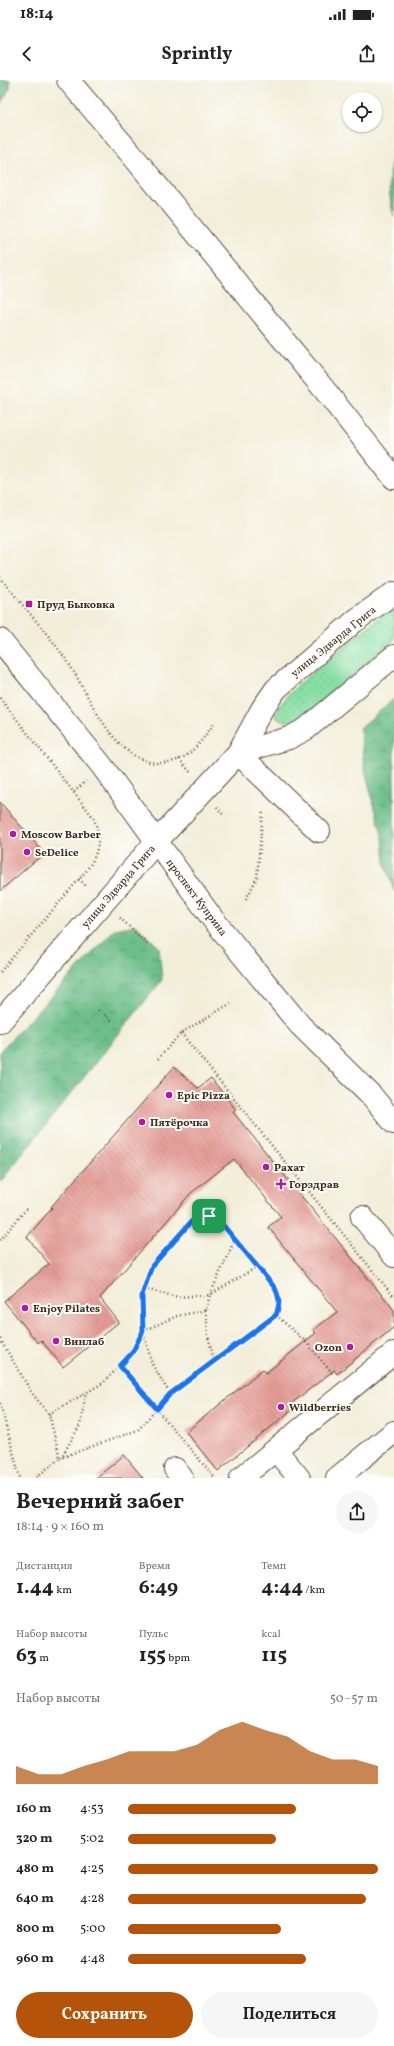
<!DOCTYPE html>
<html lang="ru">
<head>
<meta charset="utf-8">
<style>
	:root { --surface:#fff; --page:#f6f6f6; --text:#222; --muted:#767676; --accent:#b45309 }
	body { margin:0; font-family:Vollkorn,serif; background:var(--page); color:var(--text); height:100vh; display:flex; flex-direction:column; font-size:15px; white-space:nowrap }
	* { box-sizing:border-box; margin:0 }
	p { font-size:13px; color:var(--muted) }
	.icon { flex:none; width:22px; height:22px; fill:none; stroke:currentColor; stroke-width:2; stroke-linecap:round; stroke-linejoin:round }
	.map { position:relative; height:1398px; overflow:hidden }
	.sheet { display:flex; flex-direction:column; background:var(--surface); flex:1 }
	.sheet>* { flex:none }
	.buttons { position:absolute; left:342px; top:12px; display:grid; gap:8px }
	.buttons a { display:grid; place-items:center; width:40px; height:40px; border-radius:50%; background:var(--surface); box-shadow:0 1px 3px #0004; font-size:20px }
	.pin { position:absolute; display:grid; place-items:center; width:34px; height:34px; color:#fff; margin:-17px; border-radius:8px; box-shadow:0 2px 6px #0006 }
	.round { display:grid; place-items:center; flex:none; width:42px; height:42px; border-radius:21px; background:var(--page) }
	.summary { display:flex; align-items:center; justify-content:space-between; height:68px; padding:0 16px }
	h1 { font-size:22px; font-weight:700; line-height:30px }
	.stats { display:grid; grid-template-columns:repeat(3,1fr); gap:6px; height:68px; padding:4px 16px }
	.stats div { display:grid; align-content:center }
	.stats b { font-size:20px; font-weight:700 }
	.stats small { font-size:11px; font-weight:400 }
	.stats p { font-size:11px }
	.chart { height:112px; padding:8px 16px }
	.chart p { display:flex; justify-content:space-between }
	.chart svg { width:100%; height:72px; margin-top:4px; fill:var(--accent); opacity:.7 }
	.button { display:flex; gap:8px; margin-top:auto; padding:8px 16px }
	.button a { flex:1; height:46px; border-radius:24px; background:var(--accent); color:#fff; font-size:16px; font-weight:700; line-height:46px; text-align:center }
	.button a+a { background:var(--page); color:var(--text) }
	ul { padding:0 16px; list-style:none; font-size:13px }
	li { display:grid; grid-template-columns:64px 48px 1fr; align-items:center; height:30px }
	li i { height:10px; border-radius:5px; background:var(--accent) }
	.status { display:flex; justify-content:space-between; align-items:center; height:28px; padding:0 20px; background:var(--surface); direction:ltr }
	.status svg { height:11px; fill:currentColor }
	header { display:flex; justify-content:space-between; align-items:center; height:52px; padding:0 16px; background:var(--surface); font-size:18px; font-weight:700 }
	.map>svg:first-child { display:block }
	.grass { fill:url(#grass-dots); stroke:#618562 }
	.forest { fill:url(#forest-crowns); stroke:#547454 }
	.building { fill:url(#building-back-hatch) }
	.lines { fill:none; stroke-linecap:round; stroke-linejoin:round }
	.minor-casing { stroke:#57473a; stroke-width:24 }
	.path { stroke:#57473a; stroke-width:2.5; stroke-dasharray:1 3; stroke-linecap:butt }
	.minor { stroke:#fff; stroke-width:22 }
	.route-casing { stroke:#fff; stroke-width:8 }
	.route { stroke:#1a73e8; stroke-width:5 }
	.poi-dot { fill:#b5179e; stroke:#fdfcf7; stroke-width:1.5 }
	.labels { text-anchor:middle; stroke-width:4; stroke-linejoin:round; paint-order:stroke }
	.poi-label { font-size:11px; font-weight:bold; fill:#3b2a1e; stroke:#fdfcf7; text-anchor:start }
	.street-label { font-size:11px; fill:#3b2a1e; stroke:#fdfcf7 }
</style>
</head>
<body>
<div class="status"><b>18:14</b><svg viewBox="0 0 49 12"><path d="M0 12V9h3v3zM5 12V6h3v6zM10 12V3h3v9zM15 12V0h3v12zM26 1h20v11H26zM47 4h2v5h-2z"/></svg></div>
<header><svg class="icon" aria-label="back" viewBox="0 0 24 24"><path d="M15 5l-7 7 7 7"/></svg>Sprintly<svg class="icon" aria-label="share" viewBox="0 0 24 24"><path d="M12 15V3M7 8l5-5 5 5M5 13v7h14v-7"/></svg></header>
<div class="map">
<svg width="394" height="1398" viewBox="0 0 394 1398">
	<defs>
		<pattern id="grass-dots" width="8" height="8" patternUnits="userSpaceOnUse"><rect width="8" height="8" fill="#87e0a5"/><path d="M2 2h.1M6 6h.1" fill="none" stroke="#75c08e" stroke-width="1.8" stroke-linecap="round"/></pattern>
		<pattern id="forest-crowns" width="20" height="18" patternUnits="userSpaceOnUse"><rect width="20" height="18" fill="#6dbe8a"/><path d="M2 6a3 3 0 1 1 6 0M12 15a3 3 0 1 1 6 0" fill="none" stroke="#5b9b70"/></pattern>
		<pattern id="building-back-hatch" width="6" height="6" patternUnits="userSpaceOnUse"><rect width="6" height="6" fill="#e69c96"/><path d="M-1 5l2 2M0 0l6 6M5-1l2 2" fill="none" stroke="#bc7f7a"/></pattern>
	</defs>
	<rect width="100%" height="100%" fill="#fdfcf7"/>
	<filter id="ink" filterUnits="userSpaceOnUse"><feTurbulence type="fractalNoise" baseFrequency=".025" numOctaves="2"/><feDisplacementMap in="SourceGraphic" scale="8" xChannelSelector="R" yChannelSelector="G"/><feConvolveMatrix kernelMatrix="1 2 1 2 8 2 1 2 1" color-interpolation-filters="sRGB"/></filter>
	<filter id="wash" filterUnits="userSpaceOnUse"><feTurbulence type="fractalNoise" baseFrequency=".012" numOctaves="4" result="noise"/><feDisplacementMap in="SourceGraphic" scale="16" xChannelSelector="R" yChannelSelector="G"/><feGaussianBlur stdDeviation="0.9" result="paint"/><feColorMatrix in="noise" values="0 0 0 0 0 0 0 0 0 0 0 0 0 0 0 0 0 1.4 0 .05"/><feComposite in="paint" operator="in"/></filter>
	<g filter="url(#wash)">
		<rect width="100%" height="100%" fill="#f3eeda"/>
		<path class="grass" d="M394,527V560L309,631C299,638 285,647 275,636C284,614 304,600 322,585C345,565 369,545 394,527Z"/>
		<path class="forest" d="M0,0H10V8L0,25Z
			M394,69V136C387,111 388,94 394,69Z
			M394,619V812L385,783L383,759L364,686L360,648Z
			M135,845L159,867L162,900L0,1102V971L115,849Z"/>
		<g id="blocks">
			<path class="building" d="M0,722L44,773L0,811Z
				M174,987L198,1008L211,998L236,1030L233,1032L394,1230V1247L337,1294L334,1290L306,1312L291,1324L294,1328L218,1391L186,1352L263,1289L266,1293L316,1253L313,1250L337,1232L268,1147L281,1137L234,1079L191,1113L100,1218L119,1242L63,1287L41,1260L38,1263L4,1221L49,1184L27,1157L52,1128L51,1127Z
				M124,1375L143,1398H96Z"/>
		</g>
	</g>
	<g filter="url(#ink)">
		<use href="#blocks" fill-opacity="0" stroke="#57473a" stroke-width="1"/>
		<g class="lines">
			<g class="minor-casing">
				<path id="minor" d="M68,0L137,81L327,313L394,398
					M0,560L102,686L212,838L300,945L371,1015L394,1043
					M238,673L289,658L306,649L394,576
					M238,673L319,751
					M0,942L156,762L238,673L262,629L276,609L356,540L394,513
					M362,1137L394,1176
					M276,1370L299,1398
					M175,1389L182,1398
					M241,1398L394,1273
					M337,1398L394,1352"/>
			</g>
			<path class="path" d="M0,497C21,524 45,550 65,578C88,610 111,681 158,683C167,683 179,681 187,675C198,667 206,654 215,643
				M0,618L93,737C102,758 99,773 86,791L0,892
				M179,679L191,693
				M74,712L86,701
				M217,727L224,736
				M79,799L87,807
				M246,819L257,798L263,730
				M120,838L149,865
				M98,930L114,942
				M181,953L394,1217
				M158,979L181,953L233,922
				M235,1159L210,1215L257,1187
				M0,1160L28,1127
				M144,1209L178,1217L210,1215L206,1230L177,1236L143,1251L152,1284L170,1314
				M206,1230L208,1256L214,1281
				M276,1235L306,1262L333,1294
				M0,1259L32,1313L49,1334L60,1378L35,1398
				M120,1286L215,1398
				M0,1323L20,1398
				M49,1334L103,1303L132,1273L143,1251L141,1215L152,1186L191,1142C201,1135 207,1136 218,1139L275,1209L280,1218L276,1235L170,1314L138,1350L60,1378
				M61,1378L80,1345L86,1313"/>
			<use href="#minor" class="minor"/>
		</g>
	</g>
	<g class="lines" filter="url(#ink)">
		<g class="route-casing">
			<path id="route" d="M199,1136H209L218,1139L275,1208C280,1219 280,1224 276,1235L170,1314L157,1329L120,1286L132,1273L143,1251L142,1215L152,1186L191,1142Z"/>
		</g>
		<use href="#route" class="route"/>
	</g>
	<g class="poi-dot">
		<rect x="25" y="520" width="8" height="8" rx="2"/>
		<circle cx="13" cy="754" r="4"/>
		<circle cx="27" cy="772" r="4"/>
		<circle cx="169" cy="1015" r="4"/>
		<circle cx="142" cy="1042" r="4"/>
		<circle cx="266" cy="1087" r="4"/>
		<path d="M279 1098h4v4h4v4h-4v4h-4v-4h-4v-4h4z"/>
		<circle cx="25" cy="1228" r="4"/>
		<circle cx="56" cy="1261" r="4"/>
		<circle cx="350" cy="1267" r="4"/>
		<circle cx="281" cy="1327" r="4"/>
	</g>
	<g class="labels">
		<g class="poi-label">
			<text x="37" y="528">Пруд Быковка</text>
			<text x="21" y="758">Moscow Barber</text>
			<text x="35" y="776">SeDelice</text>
			<text x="177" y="1019">Epic Pizza</text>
			<text x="150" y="1046">Пятёрочка</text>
			<text x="274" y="1091">Рахат</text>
			<text x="289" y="1108">Горздрав</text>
			<text x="33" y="1232">Enjoy Pilates</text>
			<text x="64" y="1265">Винлаб</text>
			<text x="342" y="1271" text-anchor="end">Ozon</text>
			<text x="289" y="1331">Wildberries</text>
		</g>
		<g class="street-label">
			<text transform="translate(333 561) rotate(-39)" y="4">улица Эдварда Грига</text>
			<text transform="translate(118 806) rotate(-49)" y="4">улица Эдварда Грига</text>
			<text transform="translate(197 817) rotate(53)" y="4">проспект Куприна</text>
		</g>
	</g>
</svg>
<div class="buttons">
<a><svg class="icon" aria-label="locate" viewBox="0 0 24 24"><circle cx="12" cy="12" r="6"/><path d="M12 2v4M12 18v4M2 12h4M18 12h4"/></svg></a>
</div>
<div class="pin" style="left:209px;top:1136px;background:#1e9e55"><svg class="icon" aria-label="arrive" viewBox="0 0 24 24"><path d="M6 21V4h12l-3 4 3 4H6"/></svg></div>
</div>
<section class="sheet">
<div class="summary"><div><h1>Вечерний забег</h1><p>18:14 · 9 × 160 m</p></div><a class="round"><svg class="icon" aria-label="share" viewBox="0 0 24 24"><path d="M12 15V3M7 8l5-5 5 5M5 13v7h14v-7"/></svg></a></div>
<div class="stats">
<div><p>Дистанция</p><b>1.44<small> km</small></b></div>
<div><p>Время</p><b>6:49</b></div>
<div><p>Темп</p><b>4:44<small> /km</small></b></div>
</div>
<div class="stats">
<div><p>Набор высоты</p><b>63<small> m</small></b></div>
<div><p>Пульс</p><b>155<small> bpm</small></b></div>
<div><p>kcal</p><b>115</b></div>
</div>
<div class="chart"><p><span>Набор высоты</span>50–57 m</p>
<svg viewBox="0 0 160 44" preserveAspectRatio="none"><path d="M0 44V33L10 38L20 38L30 33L40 29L50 24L60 24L70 24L80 20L90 11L100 6L110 11L120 15L130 24L140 29L150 29L160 33V44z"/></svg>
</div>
<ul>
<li><b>160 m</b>4:53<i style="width:67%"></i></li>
<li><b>320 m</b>5:02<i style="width:59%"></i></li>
<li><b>480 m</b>4:25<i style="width:100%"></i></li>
<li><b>640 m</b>4:28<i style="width:95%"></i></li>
<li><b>800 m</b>5:00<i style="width:61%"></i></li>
<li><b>960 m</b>4:48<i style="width:71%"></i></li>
</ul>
<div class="button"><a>Сохранить</a><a>Поделиться</a></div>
</section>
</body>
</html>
